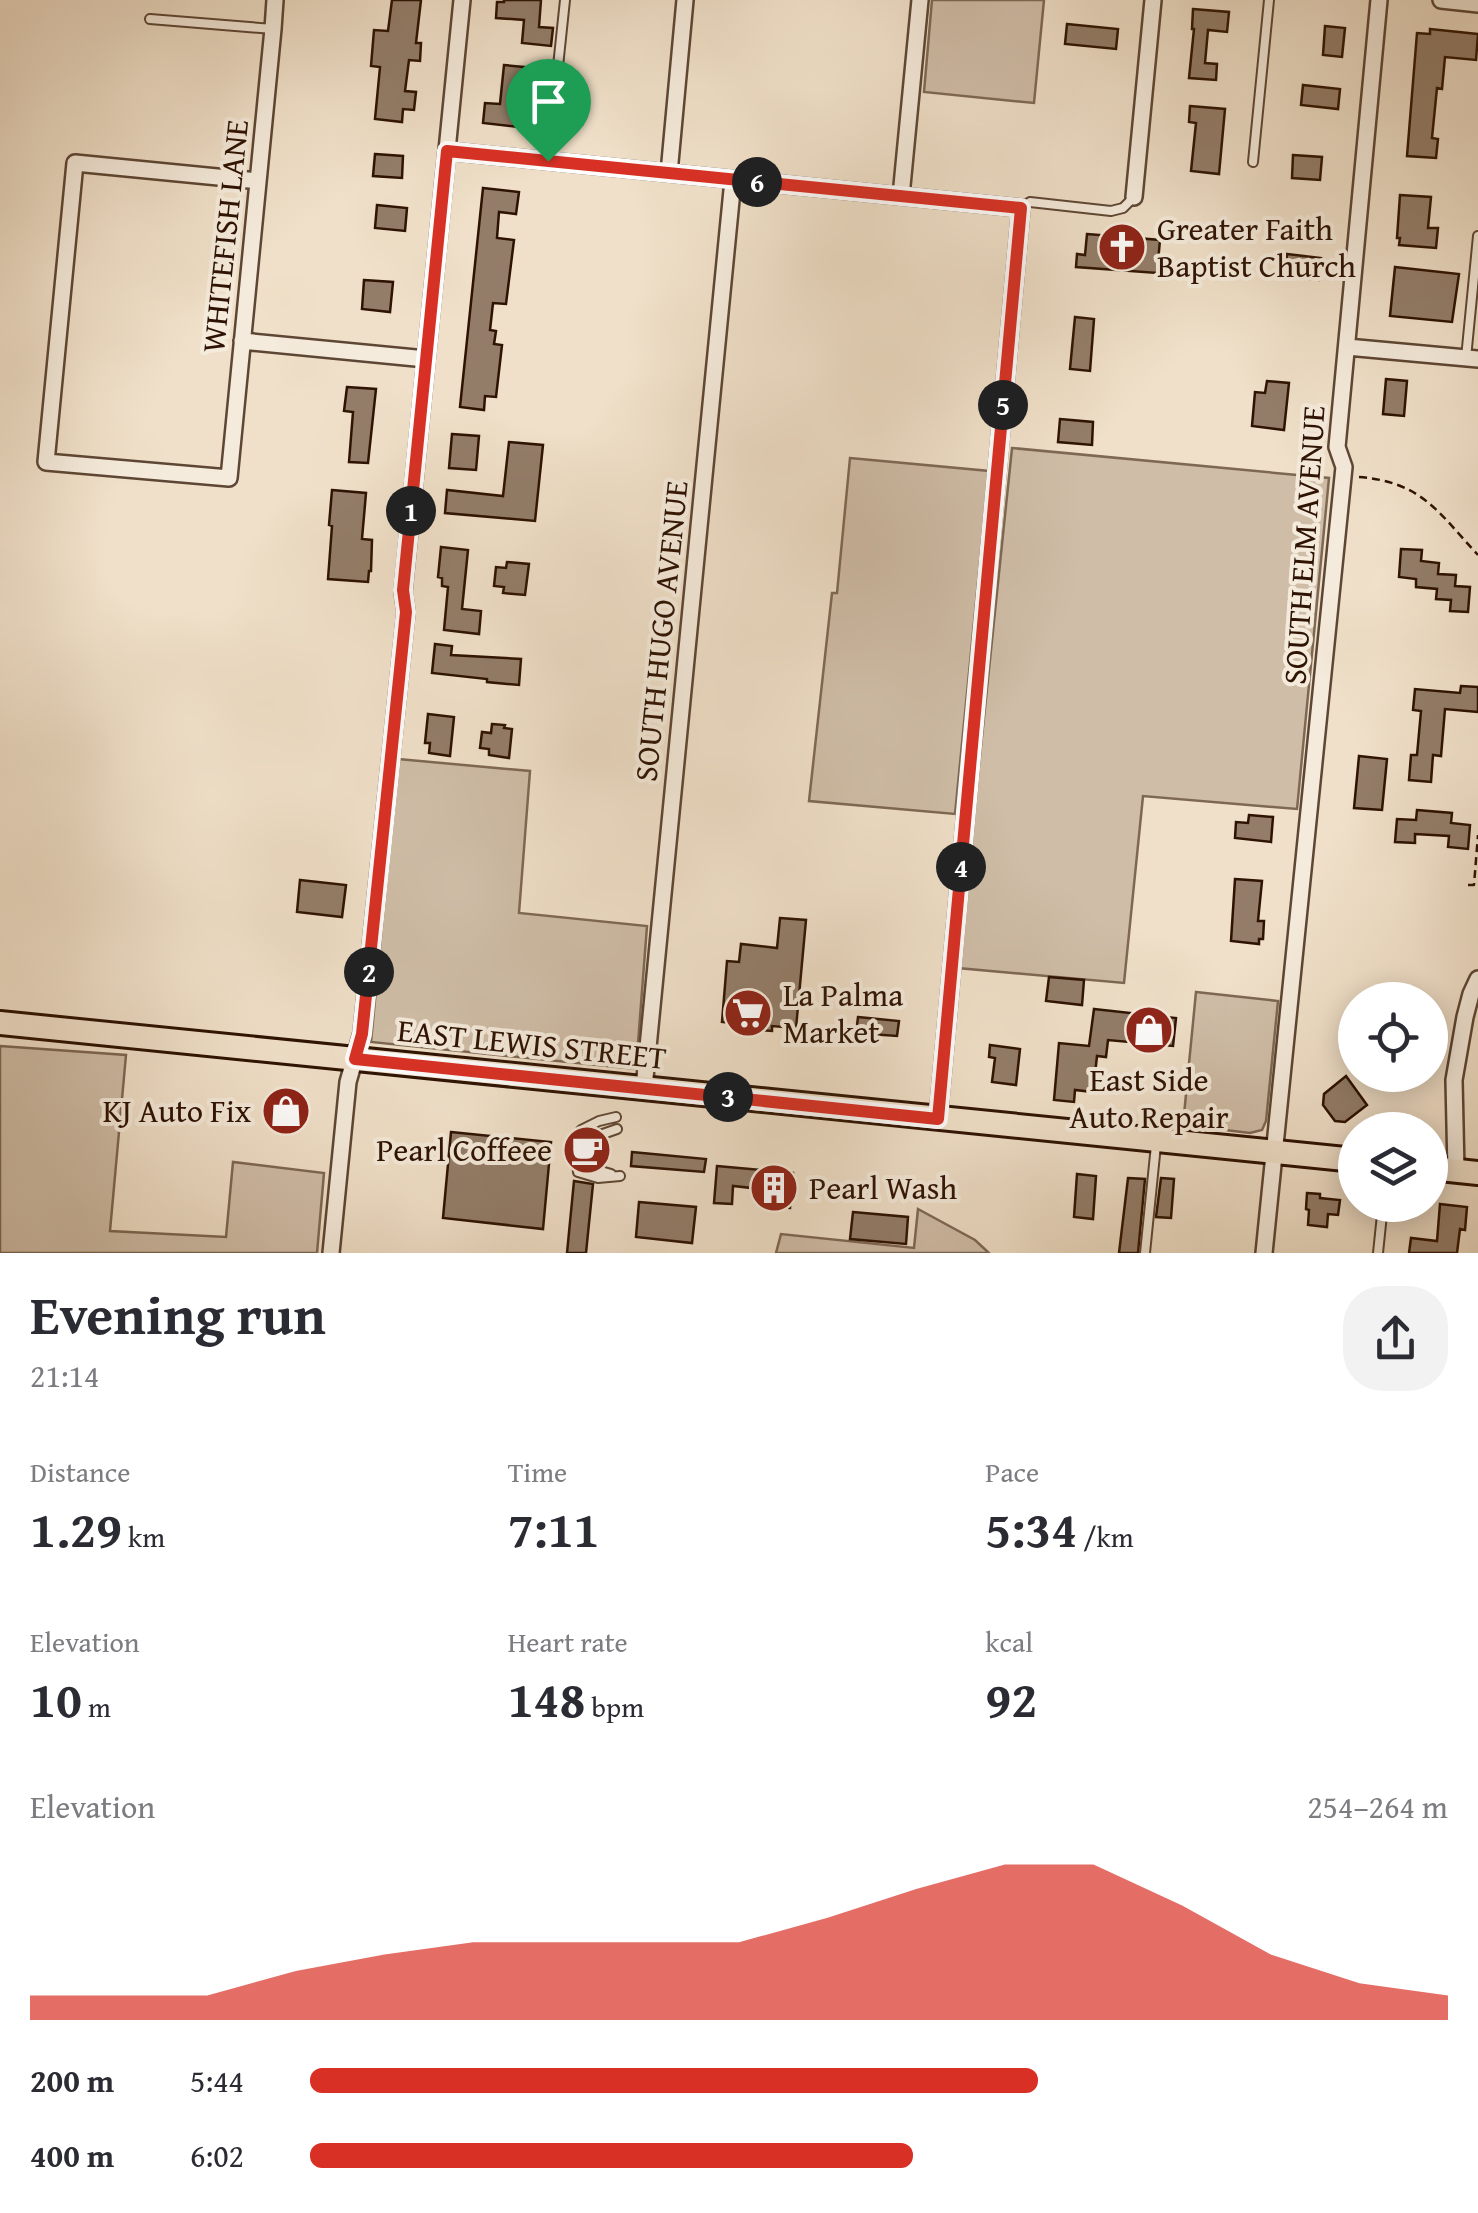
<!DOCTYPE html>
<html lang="en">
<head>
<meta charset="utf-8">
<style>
	:root { --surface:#fff; --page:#f2f2f3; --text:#2b2b33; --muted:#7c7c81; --accent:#d93025 }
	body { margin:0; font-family:"Gentium Book Plus",serif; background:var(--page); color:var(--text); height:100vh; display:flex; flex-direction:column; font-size:38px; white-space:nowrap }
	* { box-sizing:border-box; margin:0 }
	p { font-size:32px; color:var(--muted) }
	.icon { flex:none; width:55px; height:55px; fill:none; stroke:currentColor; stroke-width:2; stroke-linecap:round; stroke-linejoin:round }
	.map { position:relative; height:1253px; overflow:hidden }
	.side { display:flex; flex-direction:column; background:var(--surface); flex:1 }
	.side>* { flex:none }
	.buttons { position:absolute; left:1338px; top:982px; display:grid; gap:20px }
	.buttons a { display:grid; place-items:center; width:110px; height:110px; border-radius:50%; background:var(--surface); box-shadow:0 5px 25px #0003; font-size:50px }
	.pin { position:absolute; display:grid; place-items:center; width:85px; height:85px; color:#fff; margin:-102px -42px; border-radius:50% 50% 50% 0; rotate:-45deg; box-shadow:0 0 10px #0007 }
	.pin .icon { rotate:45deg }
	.km { position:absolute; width:50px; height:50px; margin:-25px; border-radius:50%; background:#222; color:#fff; font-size:28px; line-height:50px; text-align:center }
	.round { display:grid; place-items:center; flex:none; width:105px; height:105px; border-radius:40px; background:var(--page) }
	.summary { display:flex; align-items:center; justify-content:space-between; height:170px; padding:0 30px }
	h1 { font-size:55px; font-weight:700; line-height:75px }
	.metrics { display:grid; grid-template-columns:repeat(3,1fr); gap:15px; height:170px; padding:10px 30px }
	.metrics div { display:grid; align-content:center }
	.metrics b { font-size:50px; font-weight:700 }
	.metrics small { font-size:28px; font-weight:400 }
	.metrics p { font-size:28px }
	.chart { height:280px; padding:20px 30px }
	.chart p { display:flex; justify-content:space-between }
	.chart svg { width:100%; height:180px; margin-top:10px; fill:var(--accent); opacity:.7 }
	ul { padding:0 30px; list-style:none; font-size:32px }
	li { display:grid; grid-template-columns:160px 120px 1fr; align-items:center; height:75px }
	li i { height:25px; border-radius:12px; background:var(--accent) }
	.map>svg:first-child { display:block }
	.green { fill:#cfbda7; stroke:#7e6854; stroke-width:2.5 }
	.building { fill:#937d69; stroke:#2e1202; stroke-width:2.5 }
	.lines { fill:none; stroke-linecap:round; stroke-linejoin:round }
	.lane-casing { stroke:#5e4634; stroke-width:12 }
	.street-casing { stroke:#5e4634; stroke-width:20 }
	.primary-casing { stroke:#2e1202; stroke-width:28 }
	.path { stroke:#2e1202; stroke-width:2.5; stroke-dasharray:8 5; stroke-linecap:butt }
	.lane { stroke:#f5ebdc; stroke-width:8 }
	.street { stroke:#f5ebdc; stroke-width:15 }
	.primary { stroke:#f0e0c9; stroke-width:22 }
	.route-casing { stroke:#fff; stroke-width:20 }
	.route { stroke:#d93025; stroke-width:12 }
	.labels { text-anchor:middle; stroke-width:8; stroke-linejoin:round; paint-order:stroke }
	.poi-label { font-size:32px; fill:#2e1202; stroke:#f5ebdc; text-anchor:start }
	.street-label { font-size:32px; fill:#2e1202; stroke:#f5ebdc }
</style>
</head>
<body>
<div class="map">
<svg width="1478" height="1253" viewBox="0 0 1478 1253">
	<rect width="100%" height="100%" fill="#f0e0c9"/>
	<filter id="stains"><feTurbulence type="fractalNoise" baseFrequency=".002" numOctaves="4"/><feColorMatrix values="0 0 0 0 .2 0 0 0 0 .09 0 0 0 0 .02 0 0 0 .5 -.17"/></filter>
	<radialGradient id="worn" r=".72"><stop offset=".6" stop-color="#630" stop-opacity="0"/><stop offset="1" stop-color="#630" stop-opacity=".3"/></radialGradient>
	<path class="green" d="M932,0H1044L1034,103L924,92Z
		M1012,448L1329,478L1297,809L1143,796L1124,983L958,968Z
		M850,458L989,471L955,814L809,801L832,593H837Z
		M398,759L530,771L519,913L647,926L636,1069L371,1042Z
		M1196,992L1278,1001L1266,1121L1262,1130L1250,1133L1183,1125Z
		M0,1046L126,1055L110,1231L226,1237L233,1162L324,1173L317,1253H0Z
		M918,1209L975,1240L989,1253H776L781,1234L914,1248Z"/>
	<path class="building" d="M392,0H421L416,43H421L420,61L409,60L405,91L416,92L414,110L403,109L402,122L375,119L380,67L371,66L374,30L388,31Z
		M504,0H541L539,27L553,28L551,46L522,43L524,20L496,18L497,2H504Z
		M1193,9L1229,12L1227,32L1208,30L1205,63L1217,64L1216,80L1189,78L1194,29H1192Z
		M1067,24L1118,29L1116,49L1065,44Z
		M1325,26L1345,28L1342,57L1323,55Z
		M1430,29L1478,34L1476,60L1445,57L1442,89L1437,88L1432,138L1438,139L1436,158L1407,156L1417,33L1430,34Z
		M504,65L545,69L541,126L528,124L527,128L483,123L485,103L500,104Z
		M1303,85L1340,89L1338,109L1301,105Z
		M1190,106L1225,109L1219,174L1191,171L1196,123L1189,122Z
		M375,154L403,156L402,178L373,176Z
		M1293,155L1322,157L1320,180L1292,178Z
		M483,188L519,192L516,214L499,212L497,238L514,240L506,304L493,303L490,330L496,331L494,344L502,345L496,397L485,396L484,410L460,407Z
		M1400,195L1431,197L1428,228H1438L1436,248L1399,245L1400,238H1397Z
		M377,205L407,208L405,231L375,228Z
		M1087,234L1160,240L1157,273L1076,267L1077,254L1085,255Z
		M1287,254L1321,258L1319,280L1285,277Z
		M1395,267L1459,274L1452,322L1390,316Z
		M364,280L393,282L390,312L362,309Z
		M1075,317L1094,319L1090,371L1070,369Z
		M1386,379L1407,381L1404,416L1383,414Z
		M1267,381L1289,383L1284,430L1252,426L1255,392L1265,393Z
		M347,387L376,389L368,463L349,462L353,412L344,411Z
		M1060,419L1093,422L1092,445L1058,442Z
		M452,434L479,436L476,470L449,468Z
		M509,442L543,445L535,521L445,513L447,490L503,496Z
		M332,490L366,493L362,539L372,540L371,571H369L368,582L328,579L332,526L329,525Z
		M441,547L468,550L462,609L481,611L479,634L444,630L448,587L442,586V578L438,577Z
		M1401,549L1422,550L1421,561L1439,563L1438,574L1456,575L1455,586L1470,587L1468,612L1450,611L1451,600L1436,599L1437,589L1416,587V579L1399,577Z
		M507,562L529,564L525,595L503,593L504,587L494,586L496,567L506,568Z
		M435,644L452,646L451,655L521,659L519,685L487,682V679L432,673Z
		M1461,686L1478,687V712L1445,709L1441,756L1433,755L1431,782L1409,780L1411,755H1417L1421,711L1413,710L1415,689L1460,693Z
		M428,714L454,717L450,756L429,753L430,743H425Z
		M492,724L505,725L504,728L512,729L509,758L489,755V749L480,748L482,732L491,733Z
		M1359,756L1387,759L1382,810L1354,808Z
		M1417,810L1452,813L1451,823L1470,825L1468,849L1448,847L1449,836L1415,834V843L1395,842L1397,819L1416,820Z
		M1249,815L1273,817L1271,842L1235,838L1236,822L1248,823Z
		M1235,879L1262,881L1258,921H1264L1263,939H1259V944L1231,941Z
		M300,880L346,885L342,917L297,912Z
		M780,918L806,920L796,1028L772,1026V1031L749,1029V1025L722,1022L727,961L739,962L741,944L777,948Z
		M1049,977L1084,980L1082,1005L1046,1001Z
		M1094,1009L1176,1018L1173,1046L1108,1040L1106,1057L1097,1056L1093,1092L1075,1090L1074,1102L1054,1100L1059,1043L1089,1046Z
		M858,1017L899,1021L897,1036L856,1033Z
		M990,1045L1020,1049L1016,1085L992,1082L995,1058L989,1057Z
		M1346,1076L1367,1105L1345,1122L1335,1121L1323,1105L1324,1094Z
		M274,1095L302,1098L299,1127L271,1125Z
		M451,1132L551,1142L543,1229L443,1218Z
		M632,1152L706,1159L704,1172L631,1166Z
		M717,1166L793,1173L790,1208L777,1207L779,1191L733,1186L732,1204L714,1203Z
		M1077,1174L1096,1176L1093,1219L1074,1217Z
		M1128,1178L1145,1179L1138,1253H1119Z
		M1161,1178L1174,1179L1171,1218L1156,1217Z
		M574,1181L593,1184L586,1253H567Z
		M1307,1193L1320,1194V1198L1340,1200L1338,1215L1328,1214L1327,1227L1308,1225L1309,1210L1306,1209Z
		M639,1202L696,1207L692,1243L636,1237Z
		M1440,1204L1467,1207L1465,1230L1460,1229L1457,1253H1409L1411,1238L1437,1241Z
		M853,1212L908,1217L906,1244L850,1239Z"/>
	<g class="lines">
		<g class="lane-casing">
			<path id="lane" d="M150,19L273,29
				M548,161L565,0
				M1253,162L1269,0
				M1021,208L1030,202L1111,211L1123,208L1134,197
				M1466,358L1478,236
				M616,1117L599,1121L581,1130L577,1163L578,1172L598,1178L620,1176
				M611,1174L594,1169L597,1136L617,1129
				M1145,1253L1156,1145
				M1378,1253L1383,1205"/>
		</g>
		<g class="street-casing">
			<path id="street" d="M1441,0L1478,4
				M447,151L1021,208L938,1119
				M669,173L685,0
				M258,181L75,163L46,462L229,478L273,29L275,0
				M901,196L920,0
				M1134,197L1153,0
				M242,341L426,359
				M1347,347L1478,359
				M644,1088L733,180
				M1456,1171L1454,1080L1465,1017L1471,994L1478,979
				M331,1253L348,1082L362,1033L406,612L403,591L462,0
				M1264,1253L1344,467L1337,447L1379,0"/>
		</g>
		<g class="primary-casing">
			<path id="primary" d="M0,1023L1355,1160
				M1430,1168L1478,1173"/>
		</g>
		<path class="path" d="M1359,477C1422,482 1438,512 1478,555
			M1468,885H1474L1478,835"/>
		<use href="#lane" class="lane"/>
		<use href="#street" class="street"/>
		<use href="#primary" class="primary"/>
	</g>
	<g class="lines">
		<g class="route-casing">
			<path id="route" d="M447,151L1021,208L938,1119L355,1059L362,1034L406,612L403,590Z"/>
		</g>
		<use href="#route" class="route"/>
	</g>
	<defs>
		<g id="church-disc" transform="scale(2.5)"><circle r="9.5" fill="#8f2418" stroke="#f5ebdc"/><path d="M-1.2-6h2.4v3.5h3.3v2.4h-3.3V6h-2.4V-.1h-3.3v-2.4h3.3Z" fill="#fff"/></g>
		<g id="supermarket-disc" transform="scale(2.5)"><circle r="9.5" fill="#8f2418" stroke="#f5ebdc"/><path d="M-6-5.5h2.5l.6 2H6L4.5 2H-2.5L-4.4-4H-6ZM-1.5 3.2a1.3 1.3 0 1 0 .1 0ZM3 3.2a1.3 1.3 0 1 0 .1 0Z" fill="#fff"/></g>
		<g id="shop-disc" transform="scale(2.5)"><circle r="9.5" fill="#8f2418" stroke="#f5ebdc"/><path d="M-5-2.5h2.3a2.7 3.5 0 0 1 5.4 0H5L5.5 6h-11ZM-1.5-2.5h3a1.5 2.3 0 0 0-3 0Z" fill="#fff"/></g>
		<g id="cafe-disc" transform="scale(2.5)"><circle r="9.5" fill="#8f2418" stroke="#f5ebdc"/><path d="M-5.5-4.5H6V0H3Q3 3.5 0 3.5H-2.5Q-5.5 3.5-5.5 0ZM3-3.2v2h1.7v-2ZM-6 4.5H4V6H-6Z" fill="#fff"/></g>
		<g id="building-disc" transform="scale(2.5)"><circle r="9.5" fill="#8f2418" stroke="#f5ebdc"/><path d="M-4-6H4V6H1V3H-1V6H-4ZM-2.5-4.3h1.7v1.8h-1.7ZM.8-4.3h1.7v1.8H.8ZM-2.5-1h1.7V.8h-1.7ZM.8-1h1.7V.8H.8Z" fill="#fff"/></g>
	</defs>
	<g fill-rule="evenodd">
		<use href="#church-disc" x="1122" y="247"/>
		<use href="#supermarket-disc" x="748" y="1013"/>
		<use href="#shop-disc" x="1149" y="1030"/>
		<use href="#shop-disc" x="286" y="1111"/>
		<use href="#cafe-disc" x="587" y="1150"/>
		<use href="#building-disc" x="774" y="1188"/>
	</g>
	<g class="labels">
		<g class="poi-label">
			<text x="1157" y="240">Greater Faith<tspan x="1157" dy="37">Baptist Church</tspan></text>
			<text x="783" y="1006">La Palma<tspan x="783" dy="37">Market</tspan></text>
			<text x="1149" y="1091" text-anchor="middle">East Side<tspan x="1149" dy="37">Auto Repair</tspan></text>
			<text x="251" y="1122" text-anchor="end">KJ Auto Fix</text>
			<text x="552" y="1161" text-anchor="end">Pearl Coffeee</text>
			<text x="809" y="1199">Pearl Wash</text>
		</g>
		<g class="street-label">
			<text transform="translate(225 236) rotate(-84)" y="11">WHITEFISH LANE</text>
			<text transform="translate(1304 545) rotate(-86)" y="11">SOUTH ELM AVENUE</text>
			<text transform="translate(661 631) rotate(-84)" y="11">SOUTH HUGO AVENUE</text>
			<text transform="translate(532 1044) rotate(6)" y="11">EAST LEWIS STREET</text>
		</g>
	</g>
	<rect width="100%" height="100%" filter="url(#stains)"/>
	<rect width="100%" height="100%" fill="url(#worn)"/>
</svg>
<div class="buttons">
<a><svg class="icon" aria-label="locate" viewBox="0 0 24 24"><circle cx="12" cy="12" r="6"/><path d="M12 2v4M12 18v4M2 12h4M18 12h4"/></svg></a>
<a><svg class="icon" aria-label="layers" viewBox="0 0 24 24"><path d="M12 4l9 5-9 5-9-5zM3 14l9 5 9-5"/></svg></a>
</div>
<div class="pin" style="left:548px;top:161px;background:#1e9e55"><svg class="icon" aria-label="arrive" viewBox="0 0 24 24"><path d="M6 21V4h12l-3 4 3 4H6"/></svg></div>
<b class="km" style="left:411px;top:511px">1</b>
<b class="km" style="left:369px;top:972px">2</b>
<b class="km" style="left:728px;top:1097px">3</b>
<b class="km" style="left:961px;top:867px">4</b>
<b class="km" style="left:1003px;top:405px">5</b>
<b class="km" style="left:757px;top:182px">6</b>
</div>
<section class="side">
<div class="summary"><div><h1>Evening run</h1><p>21:14</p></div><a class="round"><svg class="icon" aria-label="share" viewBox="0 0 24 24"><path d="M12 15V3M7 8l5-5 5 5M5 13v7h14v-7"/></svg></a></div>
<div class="metrics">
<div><p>Distance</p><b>1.29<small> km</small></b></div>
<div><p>Time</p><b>7:11</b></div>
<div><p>Pace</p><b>5:34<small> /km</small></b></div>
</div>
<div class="metrics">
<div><p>Elevation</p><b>10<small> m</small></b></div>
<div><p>Heart rate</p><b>148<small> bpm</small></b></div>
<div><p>kcal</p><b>92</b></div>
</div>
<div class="chart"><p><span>Elevation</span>254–264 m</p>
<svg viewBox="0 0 160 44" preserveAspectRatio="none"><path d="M0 44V38L10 38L20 38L30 32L40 28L50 25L60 25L70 25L80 25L90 19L100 12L110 6L120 6L130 16L140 28L150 35L160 38V44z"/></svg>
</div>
<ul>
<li><b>200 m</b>5:44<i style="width:64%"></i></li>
<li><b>400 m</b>6:02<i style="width:53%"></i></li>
</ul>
</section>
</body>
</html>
